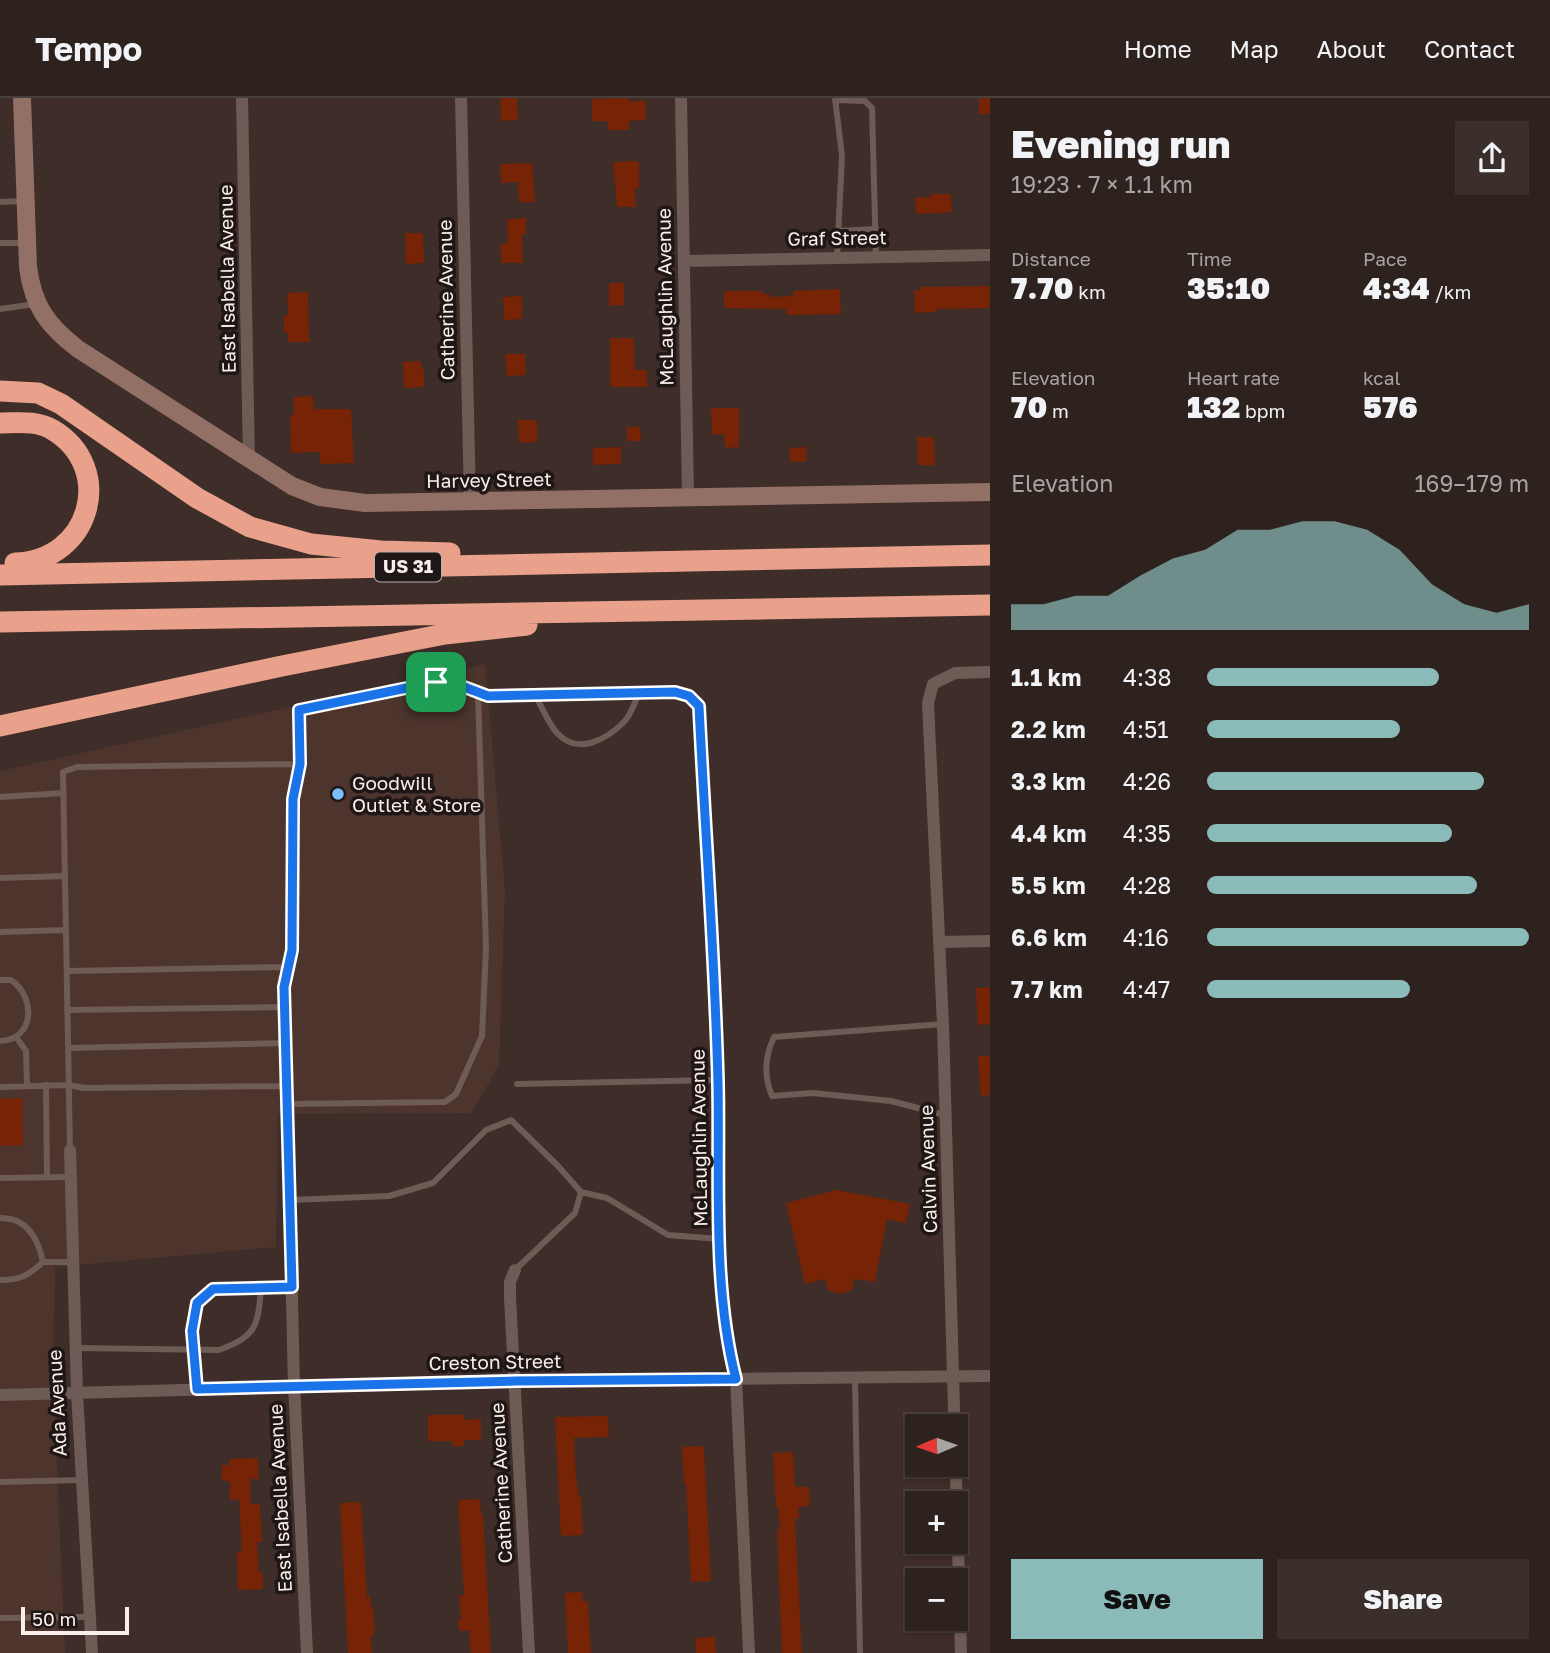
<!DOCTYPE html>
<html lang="en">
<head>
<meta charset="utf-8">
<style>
	:root { --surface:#2e221e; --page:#3a2f2b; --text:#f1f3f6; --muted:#a7a4a4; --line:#493f3c; --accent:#8bbbb9 }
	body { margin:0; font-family:"Golos Text",sans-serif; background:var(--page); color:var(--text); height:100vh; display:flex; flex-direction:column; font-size:26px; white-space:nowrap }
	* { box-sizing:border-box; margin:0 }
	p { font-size:23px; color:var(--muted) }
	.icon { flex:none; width:38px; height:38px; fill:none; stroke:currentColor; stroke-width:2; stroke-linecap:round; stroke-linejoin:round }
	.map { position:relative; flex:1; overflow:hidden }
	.drawer { display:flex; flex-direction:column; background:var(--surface); width:560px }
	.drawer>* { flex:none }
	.needle { width:46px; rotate:268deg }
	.tools { position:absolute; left:905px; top:1316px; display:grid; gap:14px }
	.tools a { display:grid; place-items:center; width:63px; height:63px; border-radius:0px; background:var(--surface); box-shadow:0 2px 5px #0004,0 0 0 2px var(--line); font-size:35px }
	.scale { position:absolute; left:21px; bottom:18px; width:108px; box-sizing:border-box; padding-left:7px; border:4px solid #faeeea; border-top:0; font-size:19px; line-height:24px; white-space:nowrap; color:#faeeea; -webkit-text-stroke:5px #1f1715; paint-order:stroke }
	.pin { position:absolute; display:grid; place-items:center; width:60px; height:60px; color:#fff; margin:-30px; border-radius:14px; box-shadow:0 4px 10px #0006 }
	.round { display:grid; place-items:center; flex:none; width:74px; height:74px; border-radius:0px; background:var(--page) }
	.head { display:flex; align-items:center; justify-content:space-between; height:119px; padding:0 21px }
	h1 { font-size:38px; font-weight:800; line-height:52px }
	.stats { display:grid; grid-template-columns:repeat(3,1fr); gap:10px; height:119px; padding:7px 21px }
	.stats div { display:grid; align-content:center }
	.stats b { font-size:30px; font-weight:800 }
	.stats small { font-size:19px; font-weight:400 }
	.stats p { font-size:19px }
	.chart { height:196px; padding:14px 21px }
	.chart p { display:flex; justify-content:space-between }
	.chart svg { width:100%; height:126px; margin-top:7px; fill:var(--accent); opacity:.7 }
	.action { display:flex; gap:14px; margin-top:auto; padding:14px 21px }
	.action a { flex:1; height:80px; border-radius:0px; background:var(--accent); color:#111; font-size:28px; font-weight:800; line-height:80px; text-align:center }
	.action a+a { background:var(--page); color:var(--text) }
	ul { padding:0 21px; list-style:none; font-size:23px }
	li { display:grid; grid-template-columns:112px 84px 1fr; align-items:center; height:52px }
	li i { height:18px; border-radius:9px; background:var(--accent) }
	header { display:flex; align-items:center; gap:42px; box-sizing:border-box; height:98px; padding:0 35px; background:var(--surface); border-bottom:2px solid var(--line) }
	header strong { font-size:33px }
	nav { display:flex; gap:38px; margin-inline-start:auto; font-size:24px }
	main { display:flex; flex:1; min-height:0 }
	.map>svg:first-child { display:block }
	.built { fill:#4d352d }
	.building { fill:#762306 }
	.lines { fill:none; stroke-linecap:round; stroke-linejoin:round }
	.lane { stroke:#6e5b55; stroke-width:6 }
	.street { stroke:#6e5b55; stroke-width:12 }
	.secondary { stroke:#937065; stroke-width:18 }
	.highway { stroke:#e9a18b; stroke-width:21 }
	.route-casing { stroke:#fff; stroke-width:14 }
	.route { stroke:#1a73e8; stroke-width:9 }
	.poi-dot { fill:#7dbef9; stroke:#1f1715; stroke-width:2.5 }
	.labels { text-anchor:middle; stroke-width:7; stroke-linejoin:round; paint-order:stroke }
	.shield { fill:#1f1715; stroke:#b8aeaa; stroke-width:2 }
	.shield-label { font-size:18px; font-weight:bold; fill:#faeeea }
	.street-label { font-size:19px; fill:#faeeea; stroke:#1f1715 }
	.poi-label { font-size:19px; fill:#faeeea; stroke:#1f1715; text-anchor:start }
</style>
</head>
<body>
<header>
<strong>Tempo</strong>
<nav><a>Home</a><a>Map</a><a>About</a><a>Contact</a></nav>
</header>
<main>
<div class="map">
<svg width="990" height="1555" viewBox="0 0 990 1555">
	<rect width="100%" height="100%" fill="#3e2d28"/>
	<path class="built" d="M485,566L505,792L499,968L471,1015L278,1016L276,1149L55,1169L53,1278L65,1555H0V673Z"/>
	<path class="building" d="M500,0H517L518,22L501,23Z
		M629,0V3H646V22L629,23V32H608L607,23H592V1Z
		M979,0H990V16H979Z
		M639,63V90H635L636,109H617L613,64Z
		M532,65L535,104H519L518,84L501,85L500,66Z
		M931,96H951L952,114L916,116L915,100L931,99Z
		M526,120V136H522L523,165H501V146L508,145L507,121Z
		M405,135H423L424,165L406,166Z
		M609,185H624V207L609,208Z
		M990,188V210L936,211L937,214L915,215L914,192H920V189Z
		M840,191L841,216L786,217V211L724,210V193H762V196H770V199L793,198V193Z
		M308,194L309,244H288V235H284V217H288L287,195Z
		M522,198V221L504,222L503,199Z
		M610,240H634L635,272H647V289H610Z
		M505,256H525L526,277L507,278Z
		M421,263V271H424V289L404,290L403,264Z
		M313,298L314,311H351L354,365L320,366V354L291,355L290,317H294V299Z
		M711,310H739V349L725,350L724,336L712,337Z
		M518,322H537V344L519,345Z
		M627,329H640L641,343H627Z
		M917,339H934L935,367H918Z
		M621,349V366L593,367V350Z
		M806,349L807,363L790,364L789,350Z
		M990,889V926L978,927L976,890Z
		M978,958H990V997L981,998Z
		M22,1000L23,1047L0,1048V1001Z
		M837,1092L910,1106L906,1125L887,1121L875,1184L854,1181L852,1192L839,1196L828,1192L825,1181L805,1186L786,1105Z
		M428,1317H464V1322L481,1321V1342H464V1348H452V1343H428Z
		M608,1318L609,1339L574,1340L576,1380L579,1399H581L583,1437L561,1438L555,1319Z
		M704,1348L711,1483L691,1484L686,1386H684L682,1349Z
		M793,1354L795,1389H809L810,1408L798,1409L799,1420L795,1421L802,1555H782L777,1432L780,1431L778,1409H776L773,1355Z
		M258,1360L259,1381H250L251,1406H260L262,1444H257L259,1475H263V1491L238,1492L237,1454L242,1453L239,1401L230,1402V1383H222V1367H229V1361Z
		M480,1401L481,1416H483L491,1555H471L469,1532L459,1533L458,1522L461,1521L459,1497H464L458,1402Z
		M361,1404L367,1499L370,1498L371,1509H373L375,1537H371L372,1555H348L340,1405Z
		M582,1494L583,1504L588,1503L591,1555H568L565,1495Z
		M715,1539L716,1555H696L695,1540Z"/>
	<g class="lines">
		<path class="lane" d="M835,0L842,58L837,160
			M835,2L865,3L872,10L876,159
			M0,104L22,103
			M838,133L876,131
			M0,145H25
			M0,211L35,206
			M535,597C542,609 548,625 557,635C578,658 607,641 624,624C631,617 635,604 639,595
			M0,699L64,695
			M0,780L65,778
			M0,834L66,832
			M67,873L288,869
			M0,882H11C37,900 34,942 0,943
			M67,912L285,909
			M943,926L774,939C765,958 764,979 772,998L813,995L891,1003L945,1017
			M16,939L26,953L27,988
			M68,950L286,945
			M517,986L718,982
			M46,987L47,1079
			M0,989L69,987L84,990L287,988
			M288,1006L445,1004L456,996L482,938L486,850L478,595
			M288,1033L284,889L292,851L293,701L300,666L299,612L436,584L459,587L488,598L675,594L689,598L699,608
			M70,1052L63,674L77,669L300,666
			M0,1080L71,1079
			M581,1094L607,1100L668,1137L720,1141
			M291,1102L389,1098L433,1085L486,1032L511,1022L558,1068L581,1094L575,1115L515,1172
			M0,1120C27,1119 38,1140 43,1164
			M0,1182C20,1182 28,1178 43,1164H73
			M76,1250L219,1252C257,1238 258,1228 261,1189
			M855,1280L860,1555
			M197,1291L192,1233L197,1205L213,1191L292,1189
			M0,1384L82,1382
			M0,1520L89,1519"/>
		<path class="street" d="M242,0L249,362
			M461,0L470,404
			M681,0L688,398
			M684,163L990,157
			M699,608C705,733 715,859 718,985C720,1081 712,1187 736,1281L749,1555
			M940,844L990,843
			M288,1033L294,1287L307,1555
			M70,1052L77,1295L92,1555
			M515,1172L510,1184V1200L529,1555
			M0,1297L515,1283L990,1278
			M961,1555L943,926L928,605L933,586L955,575L990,574"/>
		<path class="secondary" d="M22,0L28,169C33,208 47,227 78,251L292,388L320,399L365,405L990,394"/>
		<path class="highway" d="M0,293L38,295L61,306L197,400L250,429L311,446L381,453L450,455
			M0,325C17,325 37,322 53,332C116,370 91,463 15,465
			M0,477L990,457
			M0,524L990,507
			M0,628L282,568L445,536L527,527"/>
	</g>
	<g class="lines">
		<g class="route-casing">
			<path id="route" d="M436,584L459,587L488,598L675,594L689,598L699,608C705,733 715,859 718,985C720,1080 712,1188 736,1281L515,1283L197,1291L192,1233L197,1205L213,1191L292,1189L284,889L292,852L293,701L300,666L299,612Z"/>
		</g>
		<use href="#route" class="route"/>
	</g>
	<circle class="poi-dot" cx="338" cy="696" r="7"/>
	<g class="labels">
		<rect class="shield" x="375" y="454.5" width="66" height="29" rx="5"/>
		<g class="shield-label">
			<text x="408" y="475">US 31</text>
		</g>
		<g class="street-label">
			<text transform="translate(837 140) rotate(-1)" y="7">Graf Street</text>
			<text transform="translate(227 181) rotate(-91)" y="7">East Isabella Avenue</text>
			<text transform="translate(665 199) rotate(-91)" y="7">McLaughlin Avenue</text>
			<text transform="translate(446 202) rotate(-91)" y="7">Catherine Avenue</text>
			<text transform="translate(489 382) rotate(-1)" y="7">Harvey Street</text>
			<text transform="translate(699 1040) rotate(-91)" y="7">McLaughlin Avenue</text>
			<text transform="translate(928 1071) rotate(-92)" y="7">Calvin Avenue</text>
			<text transform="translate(495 1264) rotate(-1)" y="7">Creston Street</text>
			<text transform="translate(57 1305) rotate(-93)" y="7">Ada Avenue</text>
			<text transform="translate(501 1385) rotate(-93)" y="7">Catherine Avenue</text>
			<text transform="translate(280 1400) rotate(-93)" y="7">East Isabella Avenue</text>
		</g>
		<g class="poi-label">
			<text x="352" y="692">Goodwill<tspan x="352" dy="22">Outlet &amp; Store</tspan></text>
		</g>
	</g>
</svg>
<div class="tools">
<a><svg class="needle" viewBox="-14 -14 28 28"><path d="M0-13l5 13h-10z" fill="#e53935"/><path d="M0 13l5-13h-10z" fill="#a7a4a4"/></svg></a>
<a>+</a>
<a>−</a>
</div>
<div class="scale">50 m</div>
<div class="pin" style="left:436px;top:584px;background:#1e9e55"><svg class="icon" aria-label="arrive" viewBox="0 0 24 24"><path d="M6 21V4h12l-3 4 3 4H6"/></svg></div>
</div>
<section class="drawer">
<div class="head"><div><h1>Evening run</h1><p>19:23 · 7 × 1.1 km</p></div><a class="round"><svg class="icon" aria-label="share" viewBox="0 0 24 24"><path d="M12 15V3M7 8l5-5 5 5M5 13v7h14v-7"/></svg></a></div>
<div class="stats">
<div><p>Distance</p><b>7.70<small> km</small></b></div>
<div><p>Time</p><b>35:10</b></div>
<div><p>Pace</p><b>4:34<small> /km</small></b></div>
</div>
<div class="stats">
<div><p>Elevation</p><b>70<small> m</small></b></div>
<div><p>Heart rate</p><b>132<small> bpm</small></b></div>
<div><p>kcal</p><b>576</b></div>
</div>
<div class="chart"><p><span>Elevation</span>169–179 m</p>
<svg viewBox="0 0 160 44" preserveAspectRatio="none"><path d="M0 44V35L10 35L20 32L30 32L40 25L50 19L60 16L70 9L80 9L90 6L100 6L110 9L120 16L130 28L140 35L150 38L160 35V44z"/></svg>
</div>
<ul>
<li><b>1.1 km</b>4:38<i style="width:72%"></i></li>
<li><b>2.2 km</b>4:51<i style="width:60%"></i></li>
<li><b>3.3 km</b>4:26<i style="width:86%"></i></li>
<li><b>4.4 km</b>4:35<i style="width:76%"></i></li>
<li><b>5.5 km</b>4:28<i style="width:84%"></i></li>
<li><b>6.6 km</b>4:16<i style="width:100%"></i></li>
<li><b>7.7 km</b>4:47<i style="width:63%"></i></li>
</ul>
<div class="action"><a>Save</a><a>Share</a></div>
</section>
</main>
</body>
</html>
